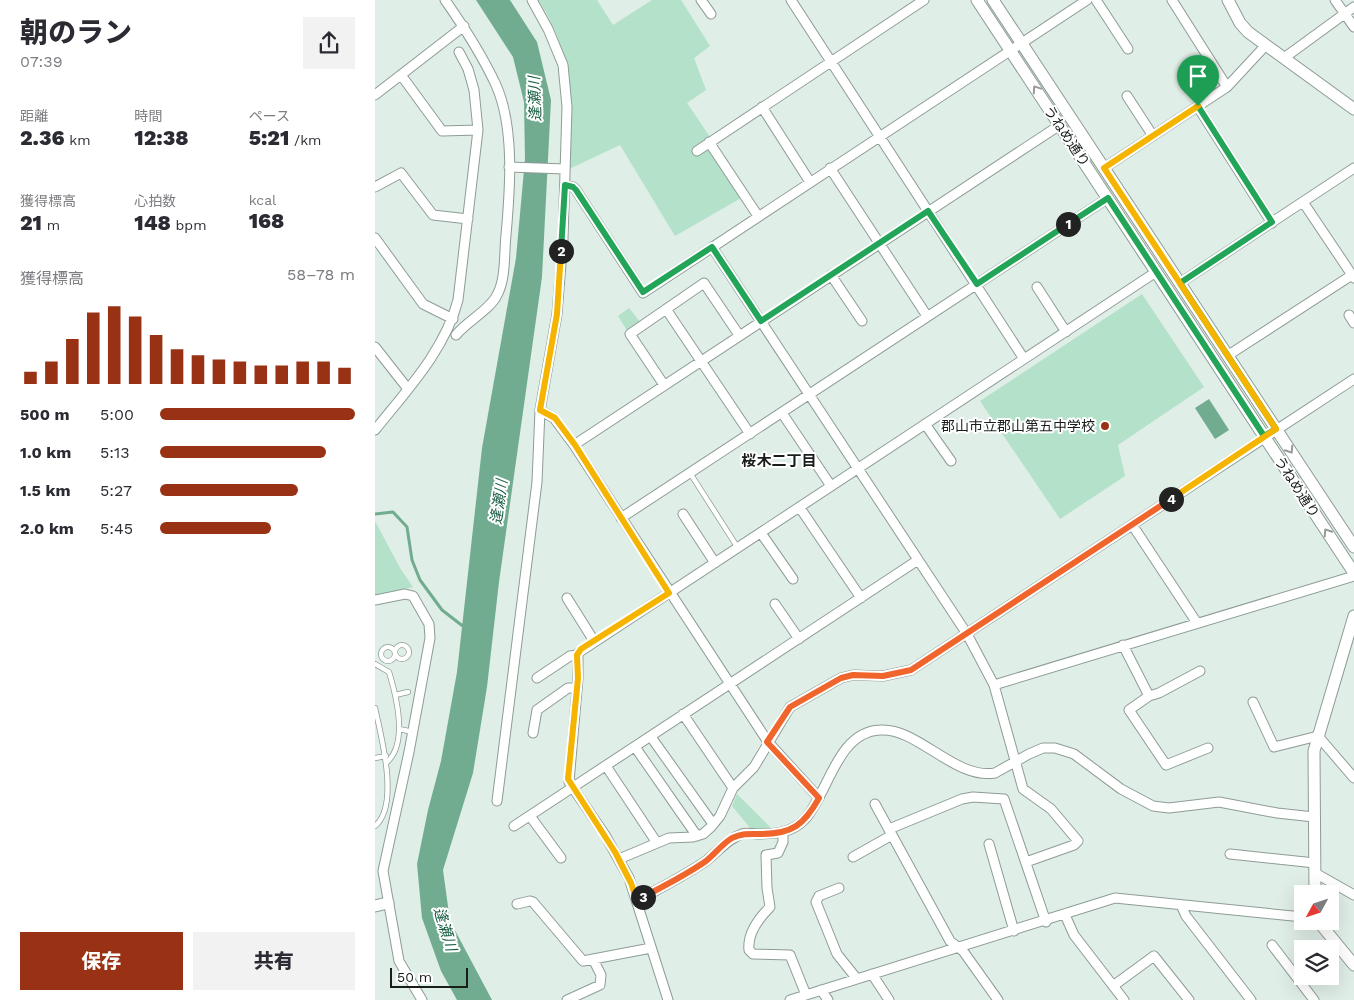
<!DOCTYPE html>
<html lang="ja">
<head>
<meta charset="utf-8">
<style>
	:root { --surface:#fff; --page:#f2f2f3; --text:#2b2b33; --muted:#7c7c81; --accent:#993214 }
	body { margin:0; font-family:"Work Sans","Noto Sans JP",sans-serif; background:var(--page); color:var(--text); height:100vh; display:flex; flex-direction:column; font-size:19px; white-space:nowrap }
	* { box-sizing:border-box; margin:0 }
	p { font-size:16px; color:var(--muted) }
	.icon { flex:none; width:28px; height:28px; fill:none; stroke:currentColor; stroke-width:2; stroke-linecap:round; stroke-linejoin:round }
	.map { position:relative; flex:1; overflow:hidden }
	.details { display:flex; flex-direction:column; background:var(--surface); width:375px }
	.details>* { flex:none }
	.needle { width:32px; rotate:230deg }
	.tools { position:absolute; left:919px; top:885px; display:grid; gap:10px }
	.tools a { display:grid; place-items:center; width:45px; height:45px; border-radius:0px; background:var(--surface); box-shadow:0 5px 20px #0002; font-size:25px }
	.scale { position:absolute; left:15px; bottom:12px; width:78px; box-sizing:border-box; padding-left:5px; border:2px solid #181d1a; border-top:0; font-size:14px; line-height:18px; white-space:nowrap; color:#181d1a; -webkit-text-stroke:4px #fff; paint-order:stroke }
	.pin { position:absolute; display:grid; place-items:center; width:42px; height:42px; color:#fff; margin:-51px -21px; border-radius:50% 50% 50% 0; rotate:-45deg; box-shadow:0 0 5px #0007 }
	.pin .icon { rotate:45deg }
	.km { position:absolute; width:25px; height:25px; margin:-12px; border-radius:50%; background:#222; color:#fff; font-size:14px; line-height:25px; text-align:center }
	.round { display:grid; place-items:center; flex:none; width:52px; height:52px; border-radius:0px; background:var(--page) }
	.summary { display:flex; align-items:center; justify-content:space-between; height:85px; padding:0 20px }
	h1 { font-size:28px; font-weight:800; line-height:38px }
	.figures { display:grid; grid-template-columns:repeat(3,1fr); gap:8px; height:85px; padding:5px 20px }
	.figures div { display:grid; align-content:center }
	.figures b { font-size:21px; font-weight:800 }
	.figures small { font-size:14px; font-weight:400 }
	.figures p { font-size:14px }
	.chart { height:140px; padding:10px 20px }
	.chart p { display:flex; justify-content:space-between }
	.chart svg { width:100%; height:90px; margin-top:5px; stroke:var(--accent); stroke-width:6 }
	.cta { display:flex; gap:10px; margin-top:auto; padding:10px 20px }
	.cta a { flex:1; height:58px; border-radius:0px; background:var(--accent); color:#fff; font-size:20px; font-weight:800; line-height:58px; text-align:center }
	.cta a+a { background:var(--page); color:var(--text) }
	ul { padding:0 20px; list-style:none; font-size:16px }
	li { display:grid; grid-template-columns:80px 60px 1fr; align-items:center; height:38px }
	li i { height:12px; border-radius:6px; background:var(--accent) }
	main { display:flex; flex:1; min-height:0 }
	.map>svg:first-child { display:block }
	.green { fill:#b3e1c9 }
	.water { fill:#72ac90 }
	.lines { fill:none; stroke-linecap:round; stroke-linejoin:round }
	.stream { stroke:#72ac90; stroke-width:3 }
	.service-casing { stroke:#8e9c95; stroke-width:6 }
	.minor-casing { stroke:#8e9c95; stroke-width:11 }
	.tertiary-casing { stroke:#8e9c95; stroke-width:13 }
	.service { stroke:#fff; stroke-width:4.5 }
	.minor { stroke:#fff; stroke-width:9 }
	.tertiary { stroke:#fff; stroke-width:11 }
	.oneway { stroke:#979998 }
	.split-1-casing { stroke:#fff; stroke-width:10 }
	.split-2-casing { stroke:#fff; stroke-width:10 }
	.split-3-casing { stroke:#fff; stroke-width:10 }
	.split-4-casing { stroke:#fff; stroke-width:10 }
	.split-5-casing { stroke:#fff; stroke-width:10 }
	.split-1 { stroke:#22a559; stroke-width:6 }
	.split-2 { stroke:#22a559; stroke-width:6 }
	.split-3 { stroke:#f5b400; stroke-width:6 }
	.split-4 { stroke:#f0652b; stroke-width:6 }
	.split-5 { stroke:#f5b400; stroke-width:6 }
	.poi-dot { fill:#993214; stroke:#fff; stroke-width:2 }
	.labels { text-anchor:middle; stroke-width:4; stroke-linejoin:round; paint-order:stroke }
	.street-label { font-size:14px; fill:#181d1a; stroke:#fff }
	.poi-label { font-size:14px; fill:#181d1a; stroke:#fff; text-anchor:end }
	.water-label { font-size:15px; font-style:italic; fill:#195f44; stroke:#fff }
	.neighbourhood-label { font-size:15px; font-weight:bold; fill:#181d1a; stroke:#fff }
</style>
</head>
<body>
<main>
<section class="details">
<div class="summary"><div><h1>朝のラン</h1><p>07:39</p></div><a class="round"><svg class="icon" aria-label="share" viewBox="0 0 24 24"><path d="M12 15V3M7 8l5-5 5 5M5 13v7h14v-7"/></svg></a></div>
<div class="figures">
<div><p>距離</p><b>2.36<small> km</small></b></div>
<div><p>時間</p><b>12:38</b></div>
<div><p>ペース</p><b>5:21<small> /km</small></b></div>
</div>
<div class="figures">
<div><p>獲得標高</p><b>21<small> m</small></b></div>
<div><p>心拍数</p><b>148<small> bpm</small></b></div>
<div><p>kcal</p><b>168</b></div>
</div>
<div class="chart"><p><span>獲得標高</span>58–78 m</p>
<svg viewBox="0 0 160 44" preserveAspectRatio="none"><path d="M5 44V38M15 44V33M25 44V22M35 44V9M45 44V6M55 44V11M65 44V20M75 44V27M85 44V30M95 44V32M105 44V33M115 44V35M125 44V35M135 44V33M145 44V33M155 44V36"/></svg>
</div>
<ul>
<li><b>500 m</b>5:00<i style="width:100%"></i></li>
<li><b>1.0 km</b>5:13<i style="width:85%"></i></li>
<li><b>1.5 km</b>5:27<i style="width:71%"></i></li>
<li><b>2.0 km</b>5:45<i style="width:57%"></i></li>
</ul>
<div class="cta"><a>保存</a><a>共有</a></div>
</section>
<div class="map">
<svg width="979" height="1000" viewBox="0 0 979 1000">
	<rect width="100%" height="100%" fill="#dfeee6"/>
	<path class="green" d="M163,0H222L238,25L277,0H306L335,46L319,58L331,90L312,103L335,137L330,140L366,198L300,236L245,145L194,169C191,152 195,136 196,119C198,80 186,32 163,0Z
		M767,294L829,387L743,445L750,476L685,519L605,401Z
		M254,308L266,323L253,332L243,316Z
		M0,521L25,568L38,587L0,596Z
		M362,794L398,830L376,829L357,806Z"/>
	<path class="water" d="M101,0H135L162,42L176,100L167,277L124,582L112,687L98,773L68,870L75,921L117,1000H82L66,971L47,918L42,864L53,810L66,761L82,672L107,448L141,258L150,159L149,102L138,57Z
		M834,399L854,430L840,439L820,408Z"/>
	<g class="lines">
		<path class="stream" d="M0,514L18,512L32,527L37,560L45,580L67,610L89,627"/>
		<g class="service-casing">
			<path id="service" d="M315,473L363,548
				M20 652a7 7 0 1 1 14 0a7 7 0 1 1-14 0Z
				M6 654a7 7 0 1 1 14 0a7 7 0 1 1-14 0Z
				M0,664L14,672C21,695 34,744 11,763
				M20,695L33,692
				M0,708C6,735 25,806 0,826
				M24,729L38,732
				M0,758L11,756"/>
		</g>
		<g class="minor-casing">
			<path id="minor" d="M70,0C89,27 107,55 121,85C140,128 135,190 131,235C129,254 131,279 122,295C115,310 92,321 81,335
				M326,0L336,14
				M416,0L649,359
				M721,0L753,49
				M797,0L852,87
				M960,0L979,27
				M909,58L979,7
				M26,75L67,131L103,130
				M0,95L89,26
				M752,96L778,136
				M387,107L435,182
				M823,107L897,223
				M334,142L383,216
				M322,151L549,0
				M134,167L190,169
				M455,168L552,316
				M729,168L852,87L891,45
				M190,185L198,187L201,190L268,293L712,0
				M0,187L26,173L58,215L93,219
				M928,202L979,278
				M0,238L48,304L78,319
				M337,247L592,634L619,685L648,789L676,809L703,841L699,845L651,862
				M456,275L487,321
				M805,283L979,168
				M662,287L691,332
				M291,309L375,434
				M974,315L979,323
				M0,347L33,389
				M852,356L977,275
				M289,385L255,334L329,283L364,335
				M165,410L179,418L199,445L393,742L444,798
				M407,413L456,486
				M550,424L576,461
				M0,430C32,390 70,350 83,300L103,130L99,90L93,69L84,52
				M199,445L685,125
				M425,508L486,598
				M308,514L340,563
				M246,518L733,198
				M758,526L822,623
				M386,533L418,579
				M192,598L219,641
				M0,600L30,594L38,596L54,624L55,638L34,752L8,871L24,961L47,1000
				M400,604L424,639
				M748,645L774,696L754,710L791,765L833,748
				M162,678L195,656L202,655
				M619,685L979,576
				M774,696L784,693L825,671
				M878,702L899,747L943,736L979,778
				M308,714L358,788
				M158,733L162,710L193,688H202
				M276,737L338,824
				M260,747L322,836
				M231,766L282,843
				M122,801L162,482L165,410L182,314L188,239L192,107L188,65L173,29L157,0
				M500,804L575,941L588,951L623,1000
				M155,816L186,858
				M139,826L543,560
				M514,829L587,799L598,797L629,799L671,922
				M408,832V842L403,853L391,855L392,888L395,907C384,918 372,933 374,950L378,954L415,955L431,995
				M614,844L639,931
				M855,854L940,863
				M478,857L517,835
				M244,859L294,838L318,837L328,834L336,827L345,816L358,788L379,767L415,707L466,678L478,675L508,676L536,670L979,379
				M940,873L979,895
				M464,888L444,896L441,902L462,954L482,979
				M262,901C285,888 309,876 331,861C343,852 352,839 367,834C371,832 377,834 382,834C400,834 417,833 430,819C454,792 462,732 505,730C542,727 580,780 620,773L654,754L668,748H680L699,754L746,789L778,806L794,808L844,802L902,813L939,817
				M142,904L155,901L158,902L208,961L276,948
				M806,905L811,916L876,1000
				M690,915L699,935L749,1000
				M897,945L939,1000
				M497,974L514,1000
				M738,986L779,956L814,1000
				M446,990L453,1000
				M192,1000L225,985L226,975L218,959
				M293,1000L254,878L230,835L194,782L203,678V653L781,272
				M415,1000L740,898L928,917"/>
		</g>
		<g class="tertiary-casing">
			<path id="tertiary" d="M602,0L979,573
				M618,0L979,547
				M853,0L865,23L873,32L979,109
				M940,894L939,751L979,616
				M0,906L13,903
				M943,921L979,965"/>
		</g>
		<use href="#service" class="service"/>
		<use href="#minor" class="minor"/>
		<use href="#tertiary" class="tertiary"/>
	</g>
	<defs><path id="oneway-chevron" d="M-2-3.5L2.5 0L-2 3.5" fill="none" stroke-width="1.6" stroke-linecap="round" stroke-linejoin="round" transform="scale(1.25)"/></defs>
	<g class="oneway">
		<use href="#oneway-chevron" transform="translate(661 89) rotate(-124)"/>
		<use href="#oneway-chevron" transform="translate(915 450) rotate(57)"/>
		<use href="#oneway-chevron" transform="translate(952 532) rotate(-123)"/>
	</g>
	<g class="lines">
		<g class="split-1-casing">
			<path id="split-1" d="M693,224L733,198L889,436L901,429L805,283L897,222L823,106"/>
		</g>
		<g class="split-2-casing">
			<path id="split-2" d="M186,251L190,185L198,187L201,190L268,292L337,247L386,321L553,211L602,284L693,224"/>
		</g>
		<g class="split-3-casing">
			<path id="split-3" d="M186,251L182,314L165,410L180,418L200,445L294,593L206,649L202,655L203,678L193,779L240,852L256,883L262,901L268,897"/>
		</g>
		<g class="split-4-casing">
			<path id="split-4" d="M268,897C289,886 311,875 331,861C340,854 347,844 357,838C368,833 375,834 386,834C417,834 429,825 444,798L392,742L415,707L466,678L478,675L508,676L536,670L796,499"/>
		</g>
		<g class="split-5-casing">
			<path id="split-5" d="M796,499L901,429L729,168L823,106"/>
		</g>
		<use href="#split-1" class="split-1"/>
		<use href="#split-2" class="split-2"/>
		<use href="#split-3" class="split-3"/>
		<use href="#split-4" class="split-4"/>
		<use href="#split-5" class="split-5"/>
	</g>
	<circle class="poi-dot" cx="730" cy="426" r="5"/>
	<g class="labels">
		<g class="street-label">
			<text transform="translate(692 136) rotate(56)" y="5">うねめ通り</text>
			<text transform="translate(922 487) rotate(57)" y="5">うねめ通り</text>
		</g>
		<g class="poi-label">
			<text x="720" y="431">郡山市立郡山第五中学校</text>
		</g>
		<g class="water-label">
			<text transform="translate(160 99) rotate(-92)" y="5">逢瀬川</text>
			<text transform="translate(124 502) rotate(-82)" y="5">逢瀬川</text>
			<text transform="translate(70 929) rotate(73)" y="5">逢瀬川</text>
		</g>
		<g class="neighbourhood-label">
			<text x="404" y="466">桜木二丁目</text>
		</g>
	</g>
</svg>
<div class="tools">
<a><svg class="needle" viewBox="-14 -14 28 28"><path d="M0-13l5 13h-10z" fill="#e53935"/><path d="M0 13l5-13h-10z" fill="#7c7c81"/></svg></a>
<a><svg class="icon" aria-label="layers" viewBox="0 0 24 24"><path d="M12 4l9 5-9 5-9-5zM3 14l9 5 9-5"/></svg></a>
</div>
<div class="scale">50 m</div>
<div class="pin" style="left:823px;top:106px;background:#1e9e55"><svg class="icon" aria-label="arrive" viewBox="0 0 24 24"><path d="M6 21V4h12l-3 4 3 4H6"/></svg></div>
<b class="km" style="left:693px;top:224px">1</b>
<b class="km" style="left:186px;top:251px">2</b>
<b class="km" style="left:268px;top:897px">3</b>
<b class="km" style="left:796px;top:499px">4</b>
</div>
</main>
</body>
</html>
